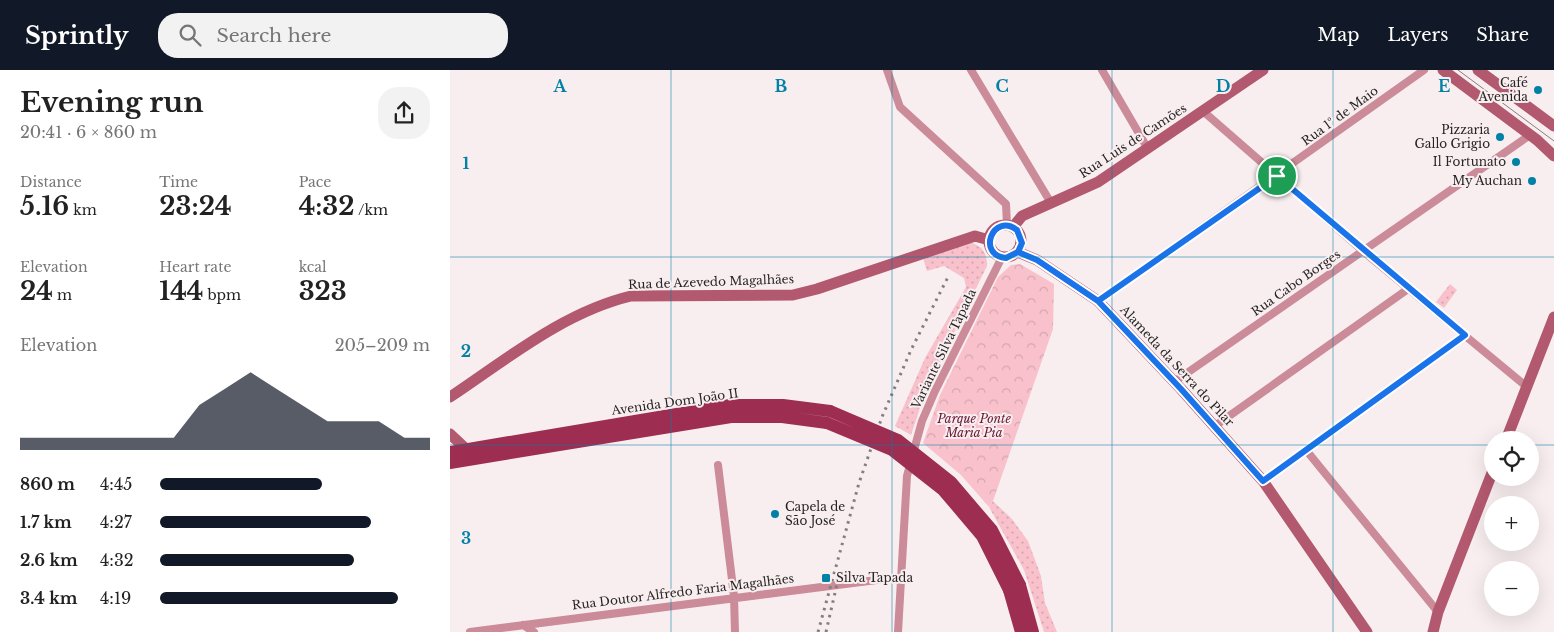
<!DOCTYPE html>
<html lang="en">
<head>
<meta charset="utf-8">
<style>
	:root { --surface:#fff; --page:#f2f2f2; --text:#222; --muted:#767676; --accent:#111827 }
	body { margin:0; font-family:"Libre Baskerville",serif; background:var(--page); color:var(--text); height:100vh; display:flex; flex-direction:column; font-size:19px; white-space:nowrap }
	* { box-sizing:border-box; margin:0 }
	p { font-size:16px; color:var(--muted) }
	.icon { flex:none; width:28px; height:28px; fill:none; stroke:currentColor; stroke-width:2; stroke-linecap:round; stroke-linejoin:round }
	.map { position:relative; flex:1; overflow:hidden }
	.sheet { display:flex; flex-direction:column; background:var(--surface); width:450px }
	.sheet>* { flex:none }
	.buttons { position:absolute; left:1034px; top:361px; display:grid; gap:10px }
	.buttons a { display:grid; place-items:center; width:55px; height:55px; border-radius:50%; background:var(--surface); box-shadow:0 5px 20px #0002; font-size:25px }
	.pin { position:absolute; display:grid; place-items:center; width:42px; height:42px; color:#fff; margin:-21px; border:2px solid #fff; border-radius:50%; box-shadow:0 1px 5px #0007 }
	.round { display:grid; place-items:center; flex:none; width:52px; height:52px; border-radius:20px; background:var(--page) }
	.summary { display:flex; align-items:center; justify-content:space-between; height:85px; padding:0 20px }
	h1 { font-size:28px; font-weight:700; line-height:38px }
	.metrics { display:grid; grid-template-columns:repeat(3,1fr); gap:8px; height:85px; padding:5px 20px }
	.metrics div { display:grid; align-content:center }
	.metrics b { font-size:25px; font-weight:700 }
	.metrics small { font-size:14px; font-weight:400 }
	.metrics p { font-size:14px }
	.chart { height:140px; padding:10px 20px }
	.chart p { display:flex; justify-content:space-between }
	.chart svg { width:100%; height:90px; margin-top:5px; fill:var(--accent); opacity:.7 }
	ul { padding:0 20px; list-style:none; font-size:16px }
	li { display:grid; grid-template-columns:80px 60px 1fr; align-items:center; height:38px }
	li i { height:12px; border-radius:6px; background:var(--accent) }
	header { display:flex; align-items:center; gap:30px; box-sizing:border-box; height:70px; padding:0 25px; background:var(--accent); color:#fff }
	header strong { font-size:24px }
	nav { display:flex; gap:28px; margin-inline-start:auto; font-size:18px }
	.search { width:350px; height:45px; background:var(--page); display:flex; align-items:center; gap:12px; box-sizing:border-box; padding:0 18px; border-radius:20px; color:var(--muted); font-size:19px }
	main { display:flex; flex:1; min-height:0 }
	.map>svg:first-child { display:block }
	.grass { fill:url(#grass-dots) }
	.park { fill:url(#park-crowns) }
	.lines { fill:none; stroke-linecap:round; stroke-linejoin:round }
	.street { stroke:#cb8b99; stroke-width:8 }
	.secondary { stroke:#b2586f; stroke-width:11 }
	.primary { stroke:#9d2e52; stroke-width:12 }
	.tram { stroke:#847e7e; stroke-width:1 }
	.rail { stroke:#847e7e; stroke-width:3; stroke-dasharray:2.5 5; stroke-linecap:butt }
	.primary-bridge { stroke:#9d2e52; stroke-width:12 }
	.route-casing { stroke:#fff; stroke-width:10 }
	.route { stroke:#1a73e8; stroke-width:6 }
	.grid { fill:none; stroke:#0081a5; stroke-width:1; stroke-opacity:0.55 }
	.poi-dot { fill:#0081a5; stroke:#f8eef0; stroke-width:2 }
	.labels { text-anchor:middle; stroke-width:4; stroke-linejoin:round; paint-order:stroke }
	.poi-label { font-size:12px; fill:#282525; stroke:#f8eef0; text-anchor:end }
	.street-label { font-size:12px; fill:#282525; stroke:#f8eef0 }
	.park-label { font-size:12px; font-style:italic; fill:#681632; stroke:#f8eef0 }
	.grid-label { font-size:16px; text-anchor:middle; font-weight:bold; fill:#0081a5; stroke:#f8eef0; stroke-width:4; stroke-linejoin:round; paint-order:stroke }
</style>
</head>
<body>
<header>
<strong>Sprintly</strong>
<div class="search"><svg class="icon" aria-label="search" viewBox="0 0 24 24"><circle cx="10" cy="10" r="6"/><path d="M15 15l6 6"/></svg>Search here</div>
<nav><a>Map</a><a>Layers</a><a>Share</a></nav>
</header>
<main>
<section class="sheet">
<div class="summary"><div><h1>Evening run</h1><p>20:41 · 6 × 860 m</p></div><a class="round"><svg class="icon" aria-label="share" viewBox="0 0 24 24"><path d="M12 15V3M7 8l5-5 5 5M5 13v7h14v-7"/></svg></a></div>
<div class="metrics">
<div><p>Distance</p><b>5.16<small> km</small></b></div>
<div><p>Time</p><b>23:24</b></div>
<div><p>Pace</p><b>4:32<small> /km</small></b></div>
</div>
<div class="metrics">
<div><p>Elevation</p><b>24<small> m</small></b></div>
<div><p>Heart rate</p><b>144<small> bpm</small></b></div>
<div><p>kcal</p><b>323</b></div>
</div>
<div class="chart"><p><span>Elevation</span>205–209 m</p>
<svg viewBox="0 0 160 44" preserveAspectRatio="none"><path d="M0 44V38L10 38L20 38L30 38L40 38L50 38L60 38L70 22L80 14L90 6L100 14L110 22L120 30L130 30L140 30L150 38L160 38V44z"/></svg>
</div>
<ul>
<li><b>860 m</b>4:45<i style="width:60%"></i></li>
<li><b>1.7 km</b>4:27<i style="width:78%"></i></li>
<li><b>2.6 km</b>4:32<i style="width:72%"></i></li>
<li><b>3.4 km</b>4:19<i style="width:88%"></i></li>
</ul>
</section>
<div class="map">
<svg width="1104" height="562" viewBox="0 0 1104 562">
	<defs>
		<pattern id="grass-dots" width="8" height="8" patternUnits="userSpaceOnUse" patternTransform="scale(1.25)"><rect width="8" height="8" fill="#f8c1cc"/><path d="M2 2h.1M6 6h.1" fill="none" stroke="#d5a6af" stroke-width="1.8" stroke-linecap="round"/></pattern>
		<pattern id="park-crowns" width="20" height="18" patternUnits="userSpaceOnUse" patternTransform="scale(1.25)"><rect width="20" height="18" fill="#f8c1cc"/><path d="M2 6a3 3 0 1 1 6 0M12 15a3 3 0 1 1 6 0" fill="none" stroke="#d5a6af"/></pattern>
	</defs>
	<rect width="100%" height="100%" fill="#f8eef0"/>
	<path class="grass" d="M518,172C532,175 537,182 537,196L476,320L461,365L445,356L475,288L516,217L514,208L494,196L477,201L473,188Z
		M1000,214L1007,220L994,238L986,232Z
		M543,431L562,449L578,471L591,506L595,533L607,562H594L574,500L539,437Z"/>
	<path class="park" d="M570,194L604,214L603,259L543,431L539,437L511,405L473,373L490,325L548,207L561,195Z"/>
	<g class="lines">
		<path class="street" d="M437,0L450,37L556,134L557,155
			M521,0L601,133
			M652,0L698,79
			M754,42L920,187L1077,317
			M648,231L974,0
			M724,312L1080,65
			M765,356L958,219
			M856,380L988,542
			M268,395L284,526L285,562
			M813,411L1015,265
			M73,555L84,562
			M20,562L450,507
			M448,562L457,406L464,380L472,351L485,321L552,187"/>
		<path class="secondary" d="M993,0L1087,70L1104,86
			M1028,0L1104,56
			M539 171a16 16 0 1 1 32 0a16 16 0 1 1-32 0Z
			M563,157L572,146L648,112L813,0
			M568,182L587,190L648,231L731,319L813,411L917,562
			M0,327C57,289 114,242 181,226L343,225L367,219L525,166L539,170
			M0,364L16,379
			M1056,370L1104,247
			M983,562L988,542L1042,403"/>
		<path class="primary" d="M0,382L280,335H333L380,341
			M0,393L281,347H332L377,353
			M570,515L583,562
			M559,520L571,562"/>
		<path class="tram" d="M1008,0L1104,71"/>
		<path class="rail" d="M368,562L409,413L432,347L461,280L499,205
			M376,562L387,514"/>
		<path class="primary-bridge" d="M380,341L448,370L501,412L542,460L570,515
			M377,353L442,380L493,420L532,466L559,520"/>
	</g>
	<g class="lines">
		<g class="route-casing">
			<path id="route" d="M827,106L648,231L587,190L568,182L556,188C526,185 543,142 567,160L572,173L568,182L587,190L648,231L731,319L813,411L1015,265L827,106"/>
		</g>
		<use href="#route" class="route"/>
	</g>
	<path class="grid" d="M221,0V562M442,0V562M662,0V562M883,0V562M0,187H1104M0,375H1042M1080,375H1104"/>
	<g class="poi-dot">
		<circle cx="1088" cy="20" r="5"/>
		<circle cx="1050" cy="67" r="5"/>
		<circle cx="1066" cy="92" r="5"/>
		<circle cx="1082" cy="111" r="5"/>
		<circle cx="325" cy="444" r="5"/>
		<rect x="371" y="503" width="10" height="10" rx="2.5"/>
	</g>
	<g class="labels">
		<g class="poi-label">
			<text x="1078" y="17">Café<tspan x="1078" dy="14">Avenida</tspan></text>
			<text x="1040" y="64">Pizzaria<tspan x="1040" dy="14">Gallo Grigio</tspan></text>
			<text x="1056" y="96">Il Fortunato</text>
			<text x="1072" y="115">My Auchan</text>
			<text x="335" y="441" text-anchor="start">Capela de<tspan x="335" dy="14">São José</tspan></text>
			<text x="386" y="512" text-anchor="start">Silva Tapada</text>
		</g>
		<g class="street-label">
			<text transform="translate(890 46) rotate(-36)" y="4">Rua 1º de Maio</text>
			<text transform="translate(683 71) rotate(-33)" y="4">Rua Luis de Camões</text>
			<text transform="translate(261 212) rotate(-2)" y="4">Rua de Azevedo Magalhães</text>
			<text transform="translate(846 213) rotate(-35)" y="4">Rua Cabo Borges</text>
			<text transform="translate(494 279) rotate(-64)" y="4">Variante Silva Tapada</text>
			<text transform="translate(727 296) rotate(47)" y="4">Alameda da Serra do Pilar</text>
			<text transform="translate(225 332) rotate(-8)" y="4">Avenida Dom João II</text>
			<text transform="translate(233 522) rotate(-7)" y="4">Rua Doutor Alfredo Faria Magalhães</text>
		</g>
		<g class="park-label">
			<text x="524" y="353">Parque Ponte<tspan x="524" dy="14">Maria Pia</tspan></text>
		</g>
	</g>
	<g class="grid-label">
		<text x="110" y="22">A</text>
		<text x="331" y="22">B</text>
		<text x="552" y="22">C</text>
		<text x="773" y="22">D</text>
		<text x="994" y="22">E</text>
		<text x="16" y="99">1</text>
		<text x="16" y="287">2</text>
		<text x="16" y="474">3</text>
	</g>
</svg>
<div class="buttons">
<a><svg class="icon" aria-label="locate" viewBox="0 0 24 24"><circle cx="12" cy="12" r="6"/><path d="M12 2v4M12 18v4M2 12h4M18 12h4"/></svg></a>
<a>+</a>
<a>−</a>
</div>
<div class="pin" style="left:827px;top:106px;background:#1e9e55"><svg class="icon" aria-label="arrive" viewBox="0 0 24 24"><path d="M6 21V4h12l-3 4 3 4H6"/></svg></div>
</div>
</main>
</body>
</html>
